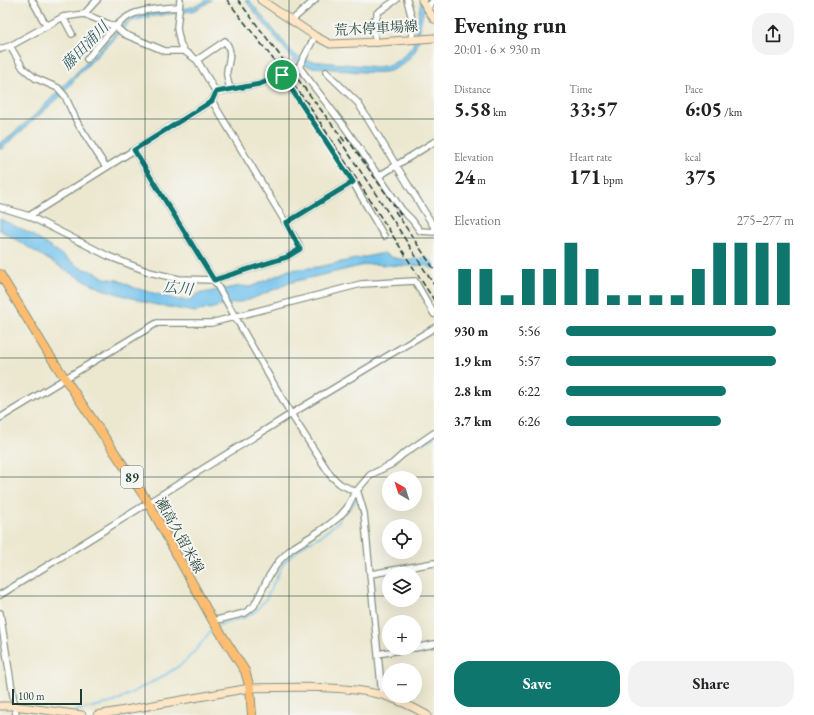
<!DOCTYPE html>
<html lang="en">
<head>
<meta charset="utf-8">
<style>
	:root { --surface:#fff; --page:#f2f2f2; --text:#202124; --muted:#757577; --accent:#0f766e }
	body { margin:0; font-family:"EB Garamond","Noto Serif JP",serif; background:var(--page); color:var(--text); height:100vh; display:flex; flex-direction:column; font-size:15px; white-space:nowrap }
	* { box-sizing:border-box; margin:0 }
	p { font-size:13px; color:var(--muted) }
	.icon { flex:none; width:22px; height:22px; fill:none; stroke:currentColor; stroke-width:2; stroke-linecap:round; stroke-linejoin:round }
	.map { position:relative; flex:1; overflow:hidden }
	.side { display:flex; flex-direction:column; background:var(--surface); width:380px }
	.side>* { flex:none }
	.needle { width:26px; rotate:321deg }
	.controls { position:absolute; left:382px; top:471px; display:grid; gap:8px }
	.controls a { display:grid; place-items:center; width:40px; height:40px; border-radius:50%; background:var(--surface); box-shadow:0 4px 16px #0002; font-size:20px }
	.scale { position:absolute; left:12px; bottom:10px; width:70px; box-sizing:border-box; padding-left:4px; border:2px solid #1f3d34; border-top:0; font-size:11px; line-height:14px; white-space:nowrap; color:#1f3d34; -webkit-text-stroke:3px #f6f6f2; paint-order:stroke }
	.pin { position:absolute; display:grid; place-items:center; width:34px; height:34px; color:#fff; margin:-17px; border:2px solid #fff; border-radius:50%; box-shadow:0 1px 4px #0007 }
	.round { display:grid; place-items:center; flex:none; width:42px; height:42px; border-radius:16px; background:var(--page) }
	.head { display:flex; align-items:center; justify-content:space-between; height:68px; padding:0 20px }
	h1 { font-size:22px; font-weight:700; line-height:30px }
	.figures { display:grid; grid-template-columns:repeat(3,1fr); gap:6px; height:68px; padding:4px 20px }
	.figures div { display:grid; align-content:center }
	.figures b { font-size:20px; font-weight:700 }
	.figures small { font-size:11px; font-weight:400 }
	.figures p { font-size:11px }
	.chart { height:112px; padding:8px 20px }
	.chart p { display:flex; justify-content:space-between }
	.chart svg { width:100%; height:72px; margin-top:4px; stroke:var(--accent); stroke-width:6 }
	.button { display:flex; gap:8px; margin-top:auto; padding:8px 20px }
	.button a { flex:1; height:46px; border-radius:16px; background:var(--accent); color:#fff; font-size:16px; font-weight:700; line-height:46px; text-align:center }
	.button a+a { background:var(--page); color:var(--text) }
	ul { padding:0 20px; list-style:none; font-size:13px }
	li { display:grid; grid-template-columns:64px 48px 1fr; align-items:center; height:30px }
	li i { height:10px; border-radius:5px; background:var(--accent) }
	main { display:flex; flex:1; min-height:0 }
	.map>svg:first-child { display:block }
	.water { fill:#72c2ed; stroke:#488090 }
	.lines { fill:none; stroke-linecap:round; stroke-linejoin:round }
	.stream { stroke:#72c2ed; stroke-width:1.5 }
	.street-casing { stroke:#869282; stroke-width:8 }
	.secondary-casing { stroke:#869282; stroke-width:9 }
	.primary-casing { stroke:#869282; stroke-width:10 }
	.street { stroke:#fff; stroke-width:5.5 }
	.secondary { stroke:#fee5c5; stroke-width:7 }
	.primary { stroke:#fcbd6f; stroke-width:8 }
	.rail { stroke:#1f3d34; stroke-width:1.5; stroke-dasharray:6 3; stroke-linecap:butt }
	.route-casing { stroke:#fff; stroke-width:8 }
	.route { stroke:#0f766e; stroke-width:5 }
	.grid { fill:none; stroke:#1f3d34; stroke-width:1; stroke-opacity:0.55 }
	.labels { text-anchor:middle; stroke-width:4; stroke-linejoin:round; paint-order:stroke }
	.shield { fill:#f6f6f2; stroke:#60746d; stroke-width:1 }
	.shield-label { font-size:13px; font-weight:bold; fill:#1f3d34 }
	.street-label { font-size:14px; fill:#1f3d34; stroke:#f6f6f2 }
	.water-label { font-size:15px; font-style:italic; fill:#345e62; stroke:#f6f6f2 }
</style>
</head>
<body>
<main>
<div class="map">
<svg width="434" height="715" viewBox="0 0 434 715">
	<rect width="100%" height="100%" fill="#f6f6f2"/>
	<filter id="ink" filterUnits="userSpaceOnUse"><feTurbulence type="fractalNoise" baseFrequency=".025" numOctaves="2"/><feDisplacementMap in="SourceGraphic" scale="8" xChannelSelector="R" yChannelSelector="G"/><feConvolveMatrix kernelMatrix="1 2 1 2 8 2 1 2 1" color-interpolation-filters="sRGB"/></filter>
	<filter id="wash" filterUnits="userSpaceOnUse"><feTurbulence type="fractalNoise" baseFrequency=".012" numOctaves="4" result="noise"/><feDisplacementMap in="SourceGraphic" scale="16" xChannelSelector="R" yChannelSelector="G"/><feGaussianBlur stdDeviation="0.9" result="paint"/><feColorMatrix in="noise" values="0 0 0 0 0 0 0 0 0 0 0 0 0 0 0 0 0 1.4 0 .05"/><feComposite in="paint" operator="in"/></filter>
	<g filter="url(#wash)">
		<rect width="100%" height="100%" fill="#ece8d0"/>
		<path class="water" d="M206,0H212L199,8L192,11L147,17L130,22L78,75L63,94L0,150V144L35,115L128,20C148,6 190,15 206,0Z
			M245,0H249L291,51L298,57L310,61L377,67L391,65L405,55L413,45L421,1L431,0C418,15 422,28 417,46C414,57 397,71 385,72C361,74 335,68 311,67L299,63L292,58Z
			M0,219L31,234L79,267L97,273L104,278L118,280L135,288L179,300H190L197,294L240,286L251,287L289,270L318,267L384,253C394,261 413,261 425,257L434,264V269L425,265L405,266L369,264L292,282L249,300L195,312L152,304L102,289L72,274L0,230Z"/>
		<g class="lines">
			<path class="stream" d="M422,444L434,437
				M345,514L358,498
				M218,625L244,618L256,611L266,599L284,562L307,543L321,536L340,520
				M75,711L114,702L162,677L182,664L195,651L213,628"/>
		</g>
	</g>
	<g filter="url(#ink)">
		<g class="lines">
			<g class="street-casing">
				<path id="street" d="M32,0L46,25
					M180,0L177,28L180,43L184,51L197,60L216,92
					M407,0L414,26L411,39
					M427,8L434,0
					M84,14L97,0
					M63,17L72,34
					M291,21L315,0
					M377,43L370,23L377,17V13L396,0
					M10,46L23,68L35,78L58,88L65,96L78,124L106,167
					M0,49L10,46L63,17L84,14L116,27L124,34L165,51H184
					M87,59C100,44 115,22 133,14C147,8 165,8 179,7
					M197,60L225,41C233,51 229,59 227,71C226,76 229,84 230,90
					M299,67L344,126L402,210L412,220L420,231L434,232
					M326,72L358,103L434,227
					M282,75L339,158L384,236
					M216,92L260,84L299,67L315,36
					M134,150L214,280L291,414L331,476L340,484L358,493L364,513L382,695
					M379,176L434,142
					M0,207L29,216L108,256L149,272L179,279L214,280L287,257L300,249L298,243L212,101
					M29,216L212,101L216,92
					M286,223L353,182
					M0,418L157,323H211L361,284L415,281L434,314
					M371,574L434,563
					M0,595L291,414L434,328
					M0,613L16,715
					M213,621L245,613L254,606L269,576L279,561L291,549L326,527L339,517L347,508L354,494L370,475L392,464L402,455L434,433
					M415,648L434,644
					M378,654L412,648"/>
			</g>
			<g class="secondary-casing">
				<path id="secondary" d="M261,0L315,36L330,44L380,42L434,38
					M422,0L434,19
					M0,706H14L82,715
					M97,715L250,688C290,687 344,685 382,695C398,700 413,707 427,715"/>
			</g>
			<g class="primary-casing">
				<path id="primary" d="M0,274L48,353L148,502L213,621L245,671L250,688L252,715"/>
			</g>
			<use href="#street" class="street"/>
			<use href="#secondary" class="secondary"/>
			<use href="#primary" class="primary"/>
			<path class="rail" d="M227,0L309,105L434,300
				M238,0L346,143
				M346,137L401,215
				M339,139L393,220L434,285
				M395,211L434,269"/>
		</g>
	</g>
	<g class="lines" filter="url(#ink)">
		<g class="route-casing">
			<path id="route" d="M282,75L353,182L286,223L300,249L287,257L214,280L134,150L212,101L216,92L260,84Z"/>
		</g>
		<use href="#route" class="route"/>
	</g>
	<path class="grid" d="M145,0V715M289,0V715M0,119H434M0,238H434M0,358H434M0,477H434M0,596H389M415,596H434"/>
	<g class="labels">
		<rect class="shield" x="121" y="466" width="22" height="22" rx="3"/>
		<g class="shield-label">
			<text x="132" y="482">89</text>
		</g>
		<g class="street-label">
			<text transform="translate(376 28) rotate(-3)" y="5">荒木停車場線</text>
			<text transform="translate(180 535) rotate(61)" y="5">瀬高久留米線</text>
		</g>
		<g class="water-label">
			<text transform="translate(85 46) rotate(-46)" y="5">藤田浦川</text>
			<text transform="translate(178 288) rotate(6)" y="5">広川</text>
		</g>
	</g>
</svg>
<div class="controls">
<a><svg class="needle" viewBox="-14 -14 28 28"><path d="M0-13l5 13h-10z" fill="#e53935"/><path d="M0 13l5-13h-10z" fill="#757577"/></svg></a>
<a><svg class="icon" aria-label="locate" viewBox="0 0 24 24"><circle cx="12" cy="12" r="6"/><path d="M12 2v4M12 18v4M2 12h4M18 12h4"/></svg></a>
<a><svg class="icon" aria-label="layers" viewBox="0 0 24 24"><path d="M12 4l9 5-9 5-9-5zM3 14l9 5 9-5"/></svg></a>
<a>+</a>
<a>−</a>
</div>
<div class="scale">100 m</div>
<div class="pin" style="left:282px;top:75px;background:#1e9e55"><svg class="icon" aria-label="arrive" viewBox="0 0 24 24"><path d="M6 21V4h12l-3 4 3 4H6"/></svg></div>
</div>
<section class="side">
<div class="head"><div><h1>Evening run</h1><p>20:01 · 6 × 930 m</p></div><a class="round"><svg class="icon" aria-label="share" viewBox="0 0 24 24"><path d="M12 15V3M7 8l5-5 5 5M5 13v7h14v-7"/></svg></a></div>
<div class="figures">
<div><p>Distance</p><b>5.58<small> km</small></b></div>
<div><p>Time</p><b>33:57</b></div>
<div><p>Pace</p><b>6:05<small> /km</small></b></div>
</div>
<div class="figures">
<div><p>Elevation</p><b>24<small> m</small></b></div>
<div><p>Heart rate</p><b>171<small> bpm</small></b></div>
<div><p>kcal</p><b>375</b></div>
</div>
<div class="chart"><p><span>Elevation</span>275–277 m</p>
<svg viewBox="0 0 160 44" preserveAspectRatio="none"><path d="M5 44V22M15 44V22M25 44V38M35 44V22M45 44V22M55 44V6M65 44V22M75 44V38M85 44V38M95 44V38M105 44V38M115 44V22M125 44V6M135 44V6M145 44V6M155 44V6"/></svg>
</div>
<ul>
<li><b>930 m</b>5:56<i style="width:92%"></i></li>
<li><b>1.9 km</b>5:57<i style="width:92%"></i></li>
<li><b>2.8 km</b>6:22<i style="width:70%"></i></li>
<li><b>3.7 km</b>6:26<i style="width:68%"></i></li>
</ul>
<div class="button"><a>Save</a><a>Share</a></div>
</section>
</main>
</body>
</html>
